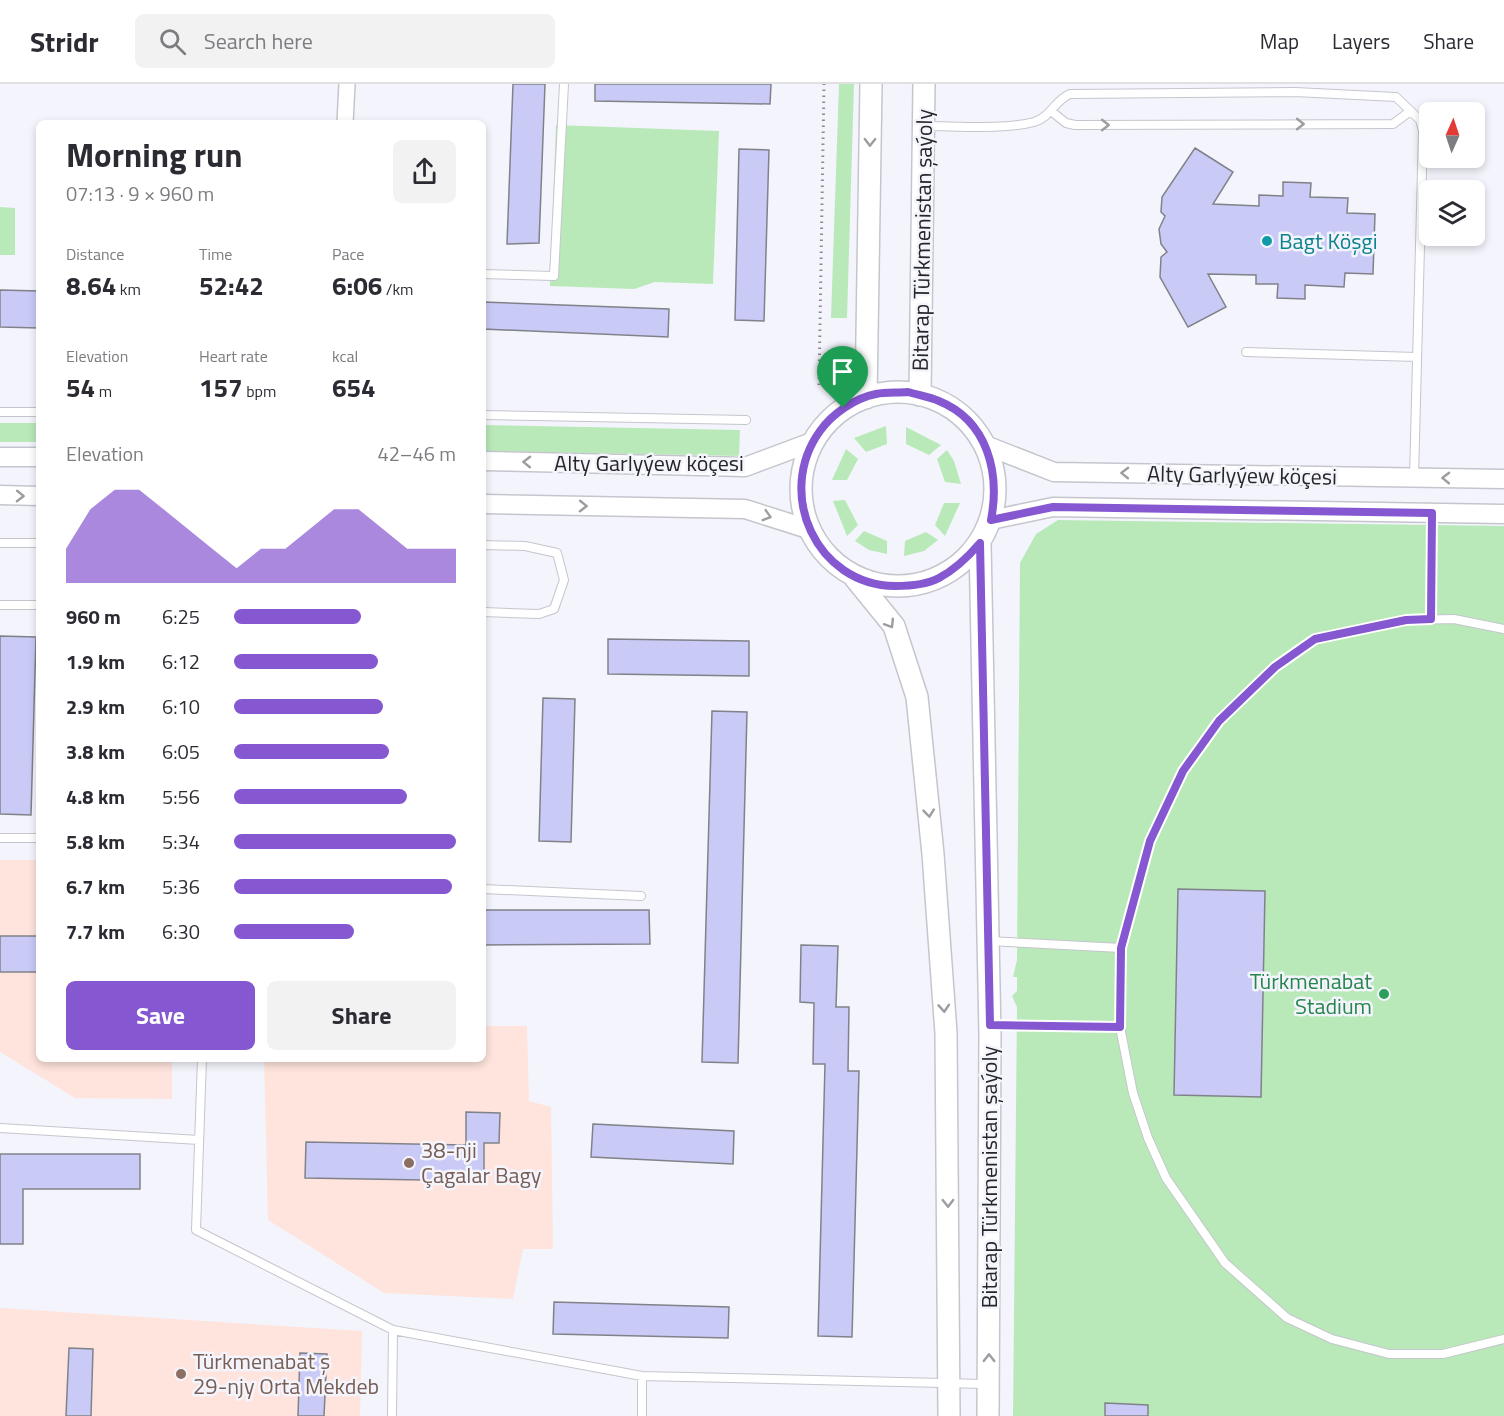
<!DOCTYPE html>
<html lang="en">
<head>
<meta charset="utf-8">
<style>
	:root { --surface:#fff; --page:#f2f2f3; --text:#2b2b33; --muted:#7c7c81; --line:#e1e1e2; --accent:#8557d0 }
	body { margin:0; font-family:"Titillium Web",sans-serif; background:var(--page); color:var(--text); height:100vh; display:flex; flex-direction:column; font-size:22px; white-space:nowrap }
	* { box-sizing:border-box; margin:0 }
	p { font-size:20px; color:var(--muted) }
	.icon { flex:none; width:33px; height:33px; fill:none; stroke:currentColor; stroke-width:2; stroke-linecap:round; stroke-linejoin:round }
	.map { position:relative; flex:1; overflow:hidden }
	.side { position:absolute; left:36px; top:36px; width:450px; height:942px; display:flex; flex-direction:column; background:var(--surface); border-radius:9px; box-shadow:0 3px 9px #0003 }
	.side>* { flex:none }
	.needle { width:39px; rotate:3deg }
	.fabs { position:absolute; left:1419px; top:18px; display:grid; gap:12px }
	.fabs a { display:grid; place-items:center; width:66px; height:66px; border-radius:9px; background:var(--surface); box-shadow:0 3px 9px #0003; font-size:30px }
	.pin { position:absolute; display:grid; place-items:center; width:51px; height:51px; color:#fff; margin:-62px -26px; border-radius:50% 50% 50% 0; rotate:-45deg; box-shadow:0 0 6px #0007 }
	.pin .icon { rotate:45deg }
	.round { display:grid; place-items:center; flex:none; width:63px; height:63px; border-radius:9px; background:var(--page) }
	.head { display:flex; align-items:center; justify-content:space-between; height:102px; padding:0 30px }
	h1 { font-size:33px; font-weight:700; line-height:45px }
	.figures { display:grid; grid-template-columns:repeat(3,1fr); gap:9px; height:102px; padding:6px 30px }
	.figures div { display:grid; align-content:center }
	.figures b { font-size:26px; font-weight:700 }
	.figures small { font-size:16px; font-weight:400 }
	.figures p { font-size:16px }
	.chart { height:168px; padding:12px 30px }
	.chart p { display:flex; justify-content:space-between }
	.chart svg { width:100%; height:108px; margin-top:6px; fill:var(--accent); opacity:.7 }
	.button { display:flex; gap:12px; margin-top:auto; padding:12px 30px }
	.button a { flex:1; height:69px; border-radius:9px; background:var(--accent); color:#fff; font-size:24px; font-weight:700; line-height:69px; text-align:center }
	.button a+a { background:var(--page); color:var(--text) }
	ul { padding:0 30px; list-style:none; font-size:20px }
	li { display:grid; grid-template-columns:96px 72px 1fr; align-items:center; height:45px }
	li i { height:15px; border-radius:8px; background:var(--accent) }
	header { display:flex; align-items:center; gap:36px; box-sizing:border-box; height:84px; padding:0 30px; background:var(--surface); border-bottom:2px solid var(--line) }
	header strong { font-size:28px }
	nav { display:flex; gap:33px; margin-inline-start:auto; font-size:21px }
	.search { width:420px; height:54px; background:var(--page); display:flex; align-items:center; gap:15px; box-sizing:border-box; padding:0 21px; border-radius:9px; color:var(--muted); font-size:22px }
	.map>svg:first-child { display:block }
	.education { fill:#fee4dd }
	.green { fill:#b9e9b9 }
	.building { fill:#c9caf6; stroke:#818289; stroke-width:1.5 }
	.lines { fill:none; stroke-linecap:round; stroke-linejoin:round }
	.service-casing { stroke:#c5c6cd; stroke-width:10 }
	.minor-casing { stroke:#c5c6cd; stroke-width:18 }
	.tertiary-casing { stroke:#c5c6cd; stroke-width:21 }
	.secondary-casing { stroke:#c5c6cd; stroke-width:24 }
	.path { stroke:#8b8b90; stroke-width:3; stroke-dasharray:1.5 4.5; stroke-linecap:butt }
	.service { stroke:#fff; stroke-width:8 }
	.minor { stroke:#fff; stroke-width:15 }
	.tertiary { stroke:#fff; stroke-width:18 }
	.secondary { stroke:#fff; stroke-width:21 }
	.oneway { stroke:#9d9d9f }
	.route-casing { stroke:#fff; stroke-width:12 }
	.route { stroke:#8557d0; stroke-width:8 }
	.culture-dot { fill:#0f9aa8; stroke:#f4f4fc; stroke-width:2 }
	.leisure-dot { fill:#2e9e5b; stroke:#f4f4fc; stroke-width:2 }
	.education-dot { fill:#8d6e63; stroke:#f4f4fc; stroke-width:2 }
	.labels { text-anchor:middle; stroke-width:5; stroke-linejoin:round; paint-order:stroke }
	.street-label { font-size:22px; fill:#262629; stroke:#f4f4fc }
	.culture-label { font-size:22px; fill:#0d838f; stroke:#f4f4fc; text-anchor:start }
	.leisure-label { font-size:22px; fill:#27864d; stroke:#f4f4fc; text-anchor:end }
	.education-label { font-size:22px; fill:#785e54; stroke:#f4f4fc; text-anchor:start }
</style>
</head>
<body>
<header>
<strong>Stridr</strong>
<div class="search"><svg class="icon" aria-label="search" viewBox="0 0 24 24"><circle cx="10" cy="10" r="6"/><path d="M15 15l6 6"/></svg>Search here</div>
<nav><a>Map</a><a>Layers</a><a>Share</a></nav>
</header>
<div class="map">
<svg width="1504" height="1332" viewBox="0 0 1504 1332">
	<rect width="100%" height="100%" fill="#f4f4fc"/>
	<path class="education" d="M0,776H39V975H172V1015L75,1014L0,968Z
		M483,942H527L529,1017L551,1023L553,1165H523L513,1215L384,1209L268,1136L264,975H483Z
		M0,1224L362,1247L360,1332H0Z"/>
	<path class="green" d="M839,0H854L847,234H831Z
		M556,41L719,47L713,200L655,198L634,205L550,202Z
		M0,123L15,124V171H0Z
		M0,339H39V358H0Z
		M483,341L740,346L739,372L483,367Z
		M886,342L887,360L866,368L854,354Z
		M906,343L941,361L929,371L906,360Z
		M846,365L858,375L847,396H832Z
		M947,366L954,377L961,400L945,398L937,375Z
		M845,416L858,441L847,452L833,417Z
		M944,419H960L945,452L935,441Z
		M1058,436L1504,442V1332H1013L1017,923L1012,912L1017,907V893H1013L1017,876L1020,479L1036,450Z
		M864,447L887,457V470L869,466L855,457Z
		M926,448L938,456L924,467L904,472L905,457Z"/>
	<path class="building" d="M513,0H545L539,159L507,160Z
		M595,0H771L770,20L595,17Z
		M1195,64L1233,88L1213,120L1259,122V111L1283,112V98L1311,99L1310,113L1348,114L1347,129L1375,130L1373,190L1345,189L1344,203L1305,201V215L1277,214L1278,200H1256V191L1208,190L1226,223L1188,243L1160,193L1161,173L1167,168L1161,160L1159,145L1165,132L1161,128L1162,113Z
		M739,65L769,66L764,237L735,236Z
		M0,206L39,207V244L0,243Z
		M483,218L669,225L668,253L483,245Z
		M0,552L36,553L31,731L0,730Z
		M608,555L749,557V592L608,590Z
		M543,614L575,615L571,758L539,757Z
		M712,627L747,628L738,979L702,978Z
		M1178,805L1265,807L1261,1013L1174,1011Z
		M483,826H649L650,860L483,861Z
		M0,852H39V888H0Z
		M801,861L838,862L836,923H849L848,987H859L852,1253L818,1252L825,980H813L814,919L800,918Z
		M466,1028L500,1029L499,1059H484V1097L305,1094L306,1058L466,1061Z
		M593,1040L734,1047L733,1080L591,1073Z
		M0,1070H140V1105H23V1160H0Z
		M554,1218L729,1223L728,1254L553,1250Z
		M69,1264L93,1265L91,1332H66Z
		M300,1269L327,1270L324,1332H298Z
		M1105,1319L1148,1321V1332H1105Z"/>
	<g class="lines">
		<g class="service-casing">
			<path id="service" d="M1051,27L1066,39L1075,41L1393,40L1409,28
				M925,42C957,42 1004,46 1034,38C1050,34 1056,15 1070,10L1295,8L1396,13L1420,36L1423,47L1414,393
				M483,190L554,192L564,0
				M1246,268L1417,273
				M0,328H39
				M483,331L746,336
				M0,459H39
				M483,461L525,462L557,469L564,496L554,525L539,530L483,528
				M0,521H39
				M1431,535L1432,429
				M0,754H39
				M483,805L641,812
				M989,857L1121,864L1150,757L1183,687L1219,637L1275,583L1315,554L1406,536L1454,535L1504,545
				M991,941L1120,943L1133,1009L1148,1054L1166,1094L1225,1179L1287,1234L1332,1255L1389,1270H1443L1504,1255
				M1120,943L1121,864
				M202,975L196,1146L393,1246L642,1292L985,1300
				M0,1044L199,1056
				M392,1332L393,1246
				M642,1332V1292"/>
		</g>
		<g class="minor-casing">
			<path id="minor" d="M345,39L347,0"/>
		</g>
		<g class="tertiary-casing">
			<path id="tertiary" d="M985,361L1054,388L1504,395
				M0,373H39
				M483,377L745,383L812,358
				M0,411L39,412
				M483,420L745,425L808,445
				M991,436L1053,423L1504,430"/>
		</g>
		<g class="secondary-casing">
			<path id="secondary" d="M801 405a97 97 0 1 1 194 0a97 97 0 1 1-194 0Z
				M920,311L924,0
				M866,314L871,0
				M980,459L990,951L988,1332
				M855,494L894,542L917,613L933,770L946,949L949,1332"/>
		</g>
		<path class="path" d="M819,301L824,0"/>
		<use href="#service" class="service"/>
		<use href="#minor" class="minor"/>
		<use href="#tertiary" class="tertiary"/>
		<use href="#secondary" class="secondary"/>
	</g>
	<defs><path id="oneway-chevron" d="M-2-3.5L2.5 0L-2 3.5" fill="none" stroke-width="1.6" stroke-linecap="round" stroke-linejoin="round" transform="scale(1.5)"/></defs>
	<g class="oneway">
		<use href="#oneway-chevron" transform="translate(1300 40)"/>
		<use href="#oneway-chevron" transform="translate(1105 41)"/>
		<use href="#oneway-chevron" transform="translate(870 58) rotate(91)"/>
		<use href="#oneway-chevron" transform="translate(527 378) rotate(-179)"/>
		<use href="#oneway-chevron" transform="translate(1125 389) rotate(-179)"/>
		<use href="#oneway-chevron" transform="translate(1446 394) rotate(-179)"/>
		<use href="#oneway-chevron" transform="translate(20 412) rotate(1)"/>
		<use href="#oneway-chevron" transform="translate(583 422) rotate(1)"/>
		<use href="#oneway-chevron" transform="translate(767 432) rotate(17)"/>
		<use href="#oneway-chevron" transform="translate(890 540) rotate(58)"/>
		<use href="#oneway-chevron" transform="translate(929 729) rotate(84)"/>
		<use href="#oneway-chevron" transform="translate(944 924) rotate(86)"/>
		<use href="#oneway-chevron" transform="translate(948 1119) rotate(89)"/>
		<use href="#oneway-chevron" transform="translate(989 1274) rotate(-90)"/>
	</g>
	<g class="lines">
		<g class="route-casing">
			<path id="route" d="M908,308C918,311 930,313 939,317C988,337 1000,389 991,436L1053,423L1432,429L1431,535L1406,536L1315,555L1275,583L1219,637L1183,687L1150,757L1121,864L1120,943L990,941L980,459C968,473 956,485 939,494C926,501 910,502 895,502C816,501 775,409 820,347C832,330 855,314 876,310C886,308 897,309 908,308Z"/>
		</g>
		<use href="#route" class="route"/>
	</g>
	<circle class="culture-dot" cx="1267" cy="157" r="6"/>
	<circle class="leisure-dot" cx="1384" cy="910" r="6"/>
	<g class="education-dot">
		<circle cx="409" cy="1079" r="6"/>
		<circle cx="181" cy="1290" r="6"/>
	</g>
	<g class="labels">
		<g class="street-label">
			<text transform="translate(922 156) rotate(-89)" y="8">Bitarap Türkmenistan şaýoly</text>
			<text x="649" y="387">Alty Garlyýew köçesi</text>
			<text transform="translate(1242 391) rotate(1)" y="8">Alty Garlyýew köçesi</text>
			<text transform="translate(989 1093) rotate(-90)" y="8">Bitarap Türkmenistan şaýoly</text>
		</g>
		<g class="culture-label">
			<text x="1279" y="165">Bagt Köşgi</text>
		</g>
		<g class="leisure-label">
			<text x="1372" y="905">Türkmenabat<tspan x="1372" dy="25">Stadium</tspan></text>
		</g>
		<g class="education-label">
			<text x="421" y="1074">38-nji<tspan x="421" dy="25">Çagalar Bagy</tspan></text>
			<text x="193" y="1285">Türkmenabat ş<tspan x="193" dy="25">29-njy Orta Mekdeb</tspan></text>
		</g>
	</g>
</svg>
<div class="fabs">
<a><svg class="needle" viewBox="-14 -14 28 28"><path d="M0-13l5 13h-10z" fill="#e53935"/><path d="M0 13l5-13h-10z" fill="#7c7c81"/></svg></a>
<a><svg class="icon" aria-label="layers" viewBox="0 0 24 24"><path d="M12 4l9 5-9 5-9-5zM3 14l9 5 9-5"/></svg></a>
</div>
<div class="pin" style="left:843px;top:324px;background:#1e9e55"><svg class="icon" aria-label="arrive" viewBox="0 0 24 24"><path d="M6 21V4h12l-3 4 3 4H6"/></svg></div>
<section class="side">
<div class="head"><div><h1>Morning run</h1><p>07:13 · 9 × 960 m</p></div><a class="round"><svg class="icon" aria-label="share" viewBox="0 0 24 24"><path d="M12 15V3M7 8l5-5 5 5M5 13v7h14v-7"/></svg></a></div>
<div class="figures">
<div><p>Distance</p><b>8.64<small> km</small></b></div>
<div><p>Time</p><b>52:42</b></div>
<div><p>Pace</p><b>6:06<small> /km</small></b></div>
</div>
<div class="figures">
<div><p>Elevation</p><b>54<small> m</small></b></div>
<div><p>Heart rate</p><b>157<small> bpm</small></b></div>
<div><p>kcal</p><b>654</b></div>
</div>
<div class="chart"><p><span>Elevation</span>42–46 m</p>
<svg viewBox="0 0 160 44" preserveAspectRatio="none"><path d="M0 44V30L10 14L20 6L30 6L40 14L50 22L60 30L70 38L80 30L90 30L100 22L110 14L120 14L130 22L140 30L150 30L160 30V44z"/></svg>
</div>
<ul>
<li><b>960 m</b>6:25<i style="width:57%"></i></li>
<li><b>1.9 km</b>6:12<i style="width:65%"></i></li>
<li><b>2.9 km</b>6:10<i style="width:67%"></i></li>
<li><b>3.8 km</b>6:05<i style="width:70%"></i></li>
<li><b>4.8 km</b>5:56<i style="width:78%"></i></li>
<li><b>5.8 km</b>5:34<i style="width:100%"></i></li>
<li><b>6.7 km</b>5:36<i style="width:98%"></i></li>
<li><b>7.7 km</b>6:30<i style="width:54%"></i></li>
</ul>
<div class="button"><a>Save</a><a>Share</a></div>
</section>
</div>
</body>
</html>
